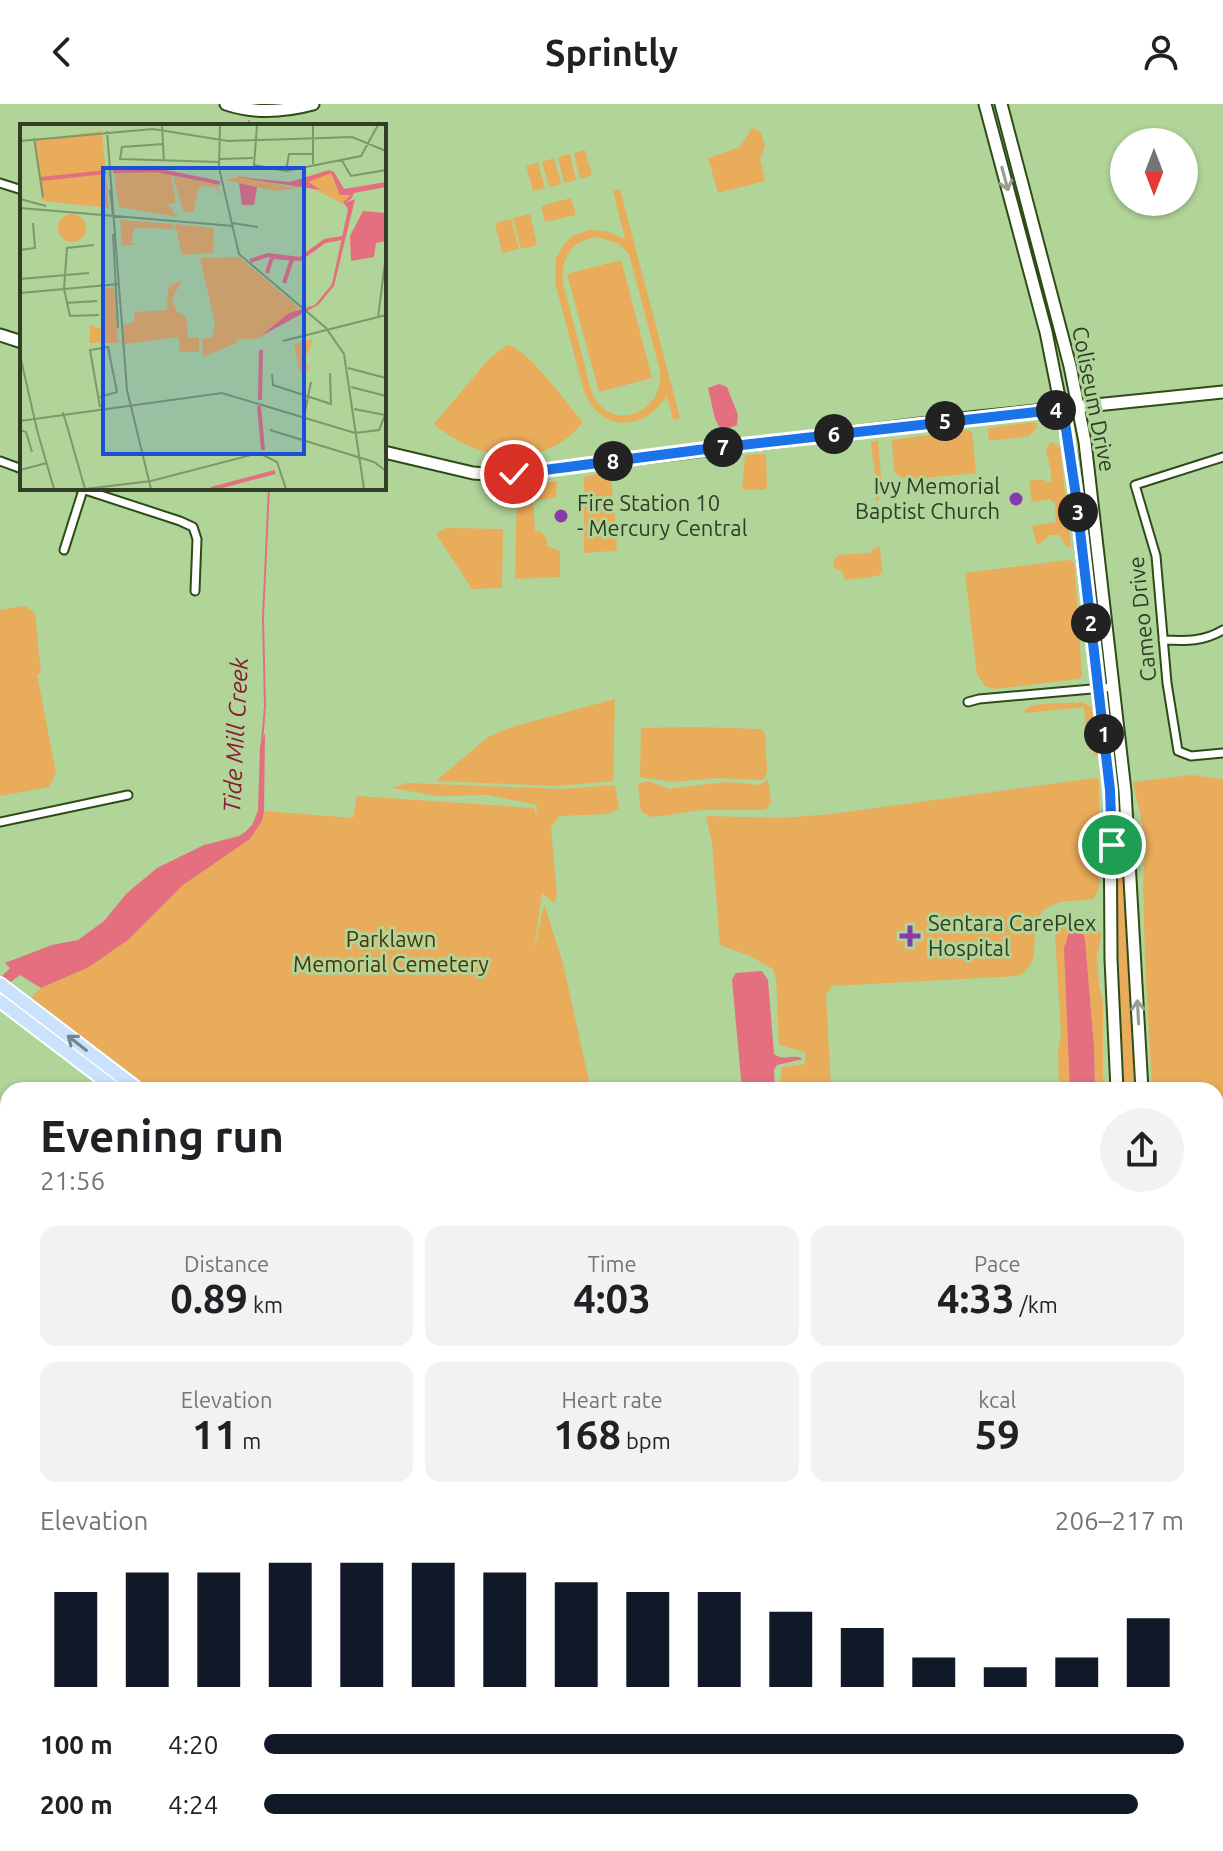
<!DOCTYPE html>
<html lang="en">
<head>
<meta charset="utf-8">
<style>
	:root { --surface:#fff; --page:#f2f2f2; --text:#202124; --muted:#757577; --accent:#111827 }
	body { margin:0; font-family:Ubuntu,sans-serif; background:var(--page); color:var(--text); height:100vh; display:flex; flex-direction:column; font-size:30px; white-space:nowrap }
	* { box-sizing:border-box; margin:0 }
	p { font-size:26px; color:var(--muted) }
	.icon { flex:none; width:44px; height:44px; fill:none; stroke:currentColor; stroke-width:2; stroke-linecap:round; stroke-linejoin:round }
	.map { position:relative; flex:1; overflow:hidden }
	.drawer { position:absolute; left:0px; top:978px; width:1224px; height:770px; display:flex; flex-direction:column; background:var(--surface); border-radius:24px 24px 0 0; box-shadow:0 2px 6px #0004 }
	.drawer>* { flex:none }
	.needle { width:52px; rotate:180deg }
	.buttons { position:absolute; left:1110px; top:24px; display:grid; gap:16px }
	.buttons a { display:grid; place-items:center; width:88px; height:88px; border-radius:50%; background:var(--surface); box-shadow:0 2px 6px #0004; font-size:40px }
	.pin { position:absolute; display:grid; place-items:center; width:68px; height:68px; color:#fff; margin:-34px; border:4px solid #fff; border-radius:50%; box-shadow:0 2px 8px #0007 }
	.km { position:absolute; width:40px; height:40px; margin:-20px; border-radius:50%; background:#222; color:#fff; font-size:22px; line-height:40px; text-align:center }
	.round { display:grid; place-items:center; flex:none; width:84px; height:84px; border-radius:42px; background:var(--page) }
	.overview { display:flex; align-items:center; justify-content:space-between; height:136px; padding:0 40px }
	h1 { font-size:44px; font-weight:700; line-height:60px }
	.figures { display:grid; grid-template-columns:repeat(3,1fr); gap:12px; height:136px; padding:8px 40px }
	.figures div { display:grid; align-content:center; border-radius:16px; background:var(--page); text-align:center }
	.figures b { font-size:40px; font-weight:700 }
	.figures small { font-size:22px; font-weight:400 }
	.figures p { font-size:22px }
	.chart { height:224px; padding:16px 40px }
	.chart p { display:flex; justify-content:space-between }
	.chart svg { width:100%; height:144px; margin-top:8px; stroke:var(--accent); stroke-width:6 }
	ul { padding:0 40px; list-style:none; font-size:26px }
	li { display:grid; grid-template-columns:128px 96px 1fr; align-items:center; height:60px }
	li i { height:20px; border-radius:10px; background:var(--accent) }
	header { display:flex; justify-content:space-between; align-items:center; height:104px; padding:0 40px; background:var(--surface); font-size:36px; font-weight:700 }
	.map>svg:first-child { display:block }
	.green { fill:#e9ac5a; fill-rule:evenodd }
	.water { fill:#e46f7f }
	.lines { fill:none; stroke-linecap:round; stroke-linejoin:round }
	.stream { stroke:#e46f7f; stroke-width:2 }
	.street-casing { stroke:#2f4c16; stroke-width:11 }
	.secondary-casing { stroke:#2f4c16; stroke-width:15 }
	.primary-casing { stroke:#fff; stroke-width:16 }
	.street { stroke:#fff; stroke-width:7 }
	.secondary { stroke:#fff; stroke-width:11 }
	.primary { stroke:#cae2fe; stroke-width:12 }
	.oneway { stroke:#989e92 }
	.oneway2 { stroke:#758887 }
	.route-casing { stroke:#fff; stroke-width:16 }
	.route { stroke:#1a73e8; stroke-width:10 }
	.poi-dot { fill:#873aab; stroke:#b1d499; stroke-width:3 }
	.labels { text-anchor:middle; stroke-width:6; stroke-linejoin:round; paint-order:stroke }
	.street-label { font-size:22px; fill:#303e26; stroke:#b1d499 }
	.poi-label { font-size:22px; fill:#303e26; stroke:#b1d499; text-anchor:start }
	.park-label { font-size:22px; fill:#4e3203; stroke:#b1d499 }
	.water-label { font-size:24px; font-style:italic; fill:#881d36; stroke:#b1d499 }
	.inset-river { fill:none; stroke:#e46f7f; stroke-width:4 }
	.inset-road { fill:none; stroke:#7d986b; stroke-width:2 }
	.view { fill:#1d4ed8; fill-opacity:0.15; stroke:#1d4ed8; stroke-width:4 }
	.inset-edge { fill:none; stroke:#303e26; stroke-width:4 }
</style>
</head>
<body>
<header><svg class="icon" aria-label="back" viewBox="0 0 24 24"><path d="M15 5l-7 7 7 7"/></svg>Sprintly<svg class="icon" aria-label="person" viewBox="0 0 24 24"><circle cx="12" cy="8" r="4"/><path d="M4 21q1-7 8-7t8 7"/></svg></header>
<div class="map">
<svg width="1223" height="1747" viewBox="0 0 1223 1747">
	<rect width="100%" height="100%" fill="#b1d499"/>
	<path class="green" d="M752,24L761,28L765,42L760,55L765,77L718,89L708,54L740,43Z
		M585,46L592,71L580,75L574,49Z
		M570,50L576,76L564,79L558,53Z
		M554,54L561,80L549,83L542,58Z
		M538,59L545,84L533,87L526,62Z
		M620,85L680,314L673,316L667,292C643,328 601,329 584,287L555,179L556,154L565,139L573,132L589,126L606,127L625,135L613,87ZM597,133L619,140L629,150L660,267C665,306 616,329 595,295C589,284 587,270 584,259C577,232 570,206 563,180C560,155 571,136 597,133Z
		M571,94L576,111L545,118L541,102Z
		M530,110L537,141L521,145L513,114Z
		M511,115L519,145L502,149L495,119Z
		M621,156L652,274L599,288L567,170Z
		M507,241C527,243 568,301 583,318C544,368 477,357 434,320L488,256Z
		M1035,318L1037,324L1029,332L989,337L988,324Z
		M967,326L972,328L976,369L913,375L903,374L894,368L892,336Z
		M878,336L882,384L878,398L875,395L877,384L871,342V338Z
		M1050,338L1060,342L1071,443H1067L1059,431H1050L1037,442L1032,422L1056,418L1055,399L1049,395L1032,398L1029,377L1041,375L1051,379V366L1046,348Z
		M766,350L767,383L764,386L742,385L745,351Z
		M600,369L608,370L611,375L617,434L616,449L612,447L584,449V373Z
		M557,377L556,393L533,398L535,427L541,428L547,435V442L560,447V473L515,475L517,382Z
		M446,424L503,425L502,484L472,485L436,430Z
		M880,443L882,468L878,472L845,476L842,467L833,463L835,454L839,451L870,449L875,444Z
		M1068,456L1074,458L1075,468L1082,572L1079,575L994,585L985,582L977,570L965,469Z
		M25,502L35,509L41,569L37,570L56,669L49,683L0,692V506Z
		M615,595L613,677L557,682L436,677L488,633L512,623Z
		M1081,598L1092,603L1098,651L1089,652L1095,650L1092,623L1086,621L1084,603L1027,609L1024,606C1036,597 1064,600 1081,598Z
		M693,623L762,625L765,630L767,667L764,676L717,674L673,678L640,673L641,624Z
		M1111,644L1122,700L1136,986H1125L1117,888L1118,713Z
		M1192,671L1223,675V1013H1216V986H1152L1145,856L1143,776L1146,737L1133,678Z
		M1095,674L1099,677V785L1093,795C1081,798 1066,795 1055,800C1016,816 1052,856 1018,872L832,882L826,891L831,986H779L782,963L805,960V948L779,941L776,874L773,865L750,852L720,841L712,739L706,712L782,714L832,710Z
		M768,676L771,698L766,706H702L653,713L641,708L638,680L648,677L669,685L725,678L760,681Z
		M406,679L562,685L615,681L619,705L607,710L559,712L551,724L557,791L554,799L542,789L534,847L544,800L563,859L591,986H153L31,894L41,884L89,863L128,836L183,781L250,735L262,718L264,707L353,714L357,692L534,704L536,712L537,701L488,691L437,692L392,684Z
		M1091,817L1102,830L1097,850L1099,883L1103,897V986H1095L1094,942L1085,836H1065L1070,986H1059L1058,947L1061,928L1055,831C1063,816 1076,818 1091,817Z
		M1216,1408L1223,1415V1449H1216Z
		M1216,1506L1223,1507V1747H1219L1216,1706Z"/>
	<path class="water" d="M719,280L727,283L738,311L737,321L727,325L720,324L715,315L708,284Z
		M265,629L264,707L262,717L250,735L183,781L128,836L89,863L41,884L20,871L0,886V874L10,864L5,859L52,841L78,836L104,817L127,789L157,764L204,741L239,732L245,728L252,721L258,707L260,642Z
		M1078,827H1082L1085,836L1094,942L1095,986H1070L1064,844L1069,828Z
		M762,867L768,876L774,950C783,958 795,949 803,955L777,961L774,966L775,986H742L732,875L736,869Z"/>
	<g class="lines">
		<path class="stream" d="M248,22L249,17
			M262,638L265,602L263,514L269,384
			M0,1196L8,1193
			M1216,1721L1223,1720"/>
		<g class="street-casing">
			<path id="street" d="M0,79L22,86
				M1223,353L1135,381L1156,452L1167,579L1178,647L1191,652L1223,649
				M0,357L22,365
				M79,384L180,417L193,423L197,435L195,487
				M64,446L83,386
				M1163,536C1186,537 1203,538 1223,526
				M968,598L979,595L1114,583
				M0,718L128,691
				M209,1740L247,1747
				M0,1742L8,1740
				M104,1747L105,1740"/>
		</g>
		<g class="secondary-casing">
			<path id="secondary" d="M226,0C255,10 283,8 313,0
				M985,0L1046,228L1071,353L1110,686L1111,855L1117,986
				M1001,0L1070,262L1085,338L1125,687L1142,986
				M0,231L22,238
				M384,348L473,369L500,371L978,313L1223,288
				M1216,1029H1223
				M500,1740L501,1747
				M514,1740L515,1747
				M1186,1740V1747
				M1199,1740L1200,1747"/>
		</g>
		<g class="primary-casing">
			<path id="primary" d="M0,880L139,986
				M0,897L117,986
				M1216,1463H1223
				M1216,1486L1223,1487"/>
		</g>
		<use href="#street" class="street"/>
		<use href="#secondary" class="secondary"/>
		<use href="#primary" class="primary"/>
	</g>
	<defs><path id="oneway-shaft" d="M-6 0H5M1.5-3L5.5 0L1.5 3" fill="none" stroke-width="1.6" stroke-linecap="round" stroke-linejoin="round" transform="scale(2)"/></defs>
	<g class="oneway">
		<use href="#oneway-shaft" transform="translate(1005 75) rotate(75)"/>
		<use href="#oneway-shaft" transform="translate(1138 908) rotate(-93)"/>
	</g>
	<use class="oneway2" href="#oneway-shaft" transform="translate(77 939) rotate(-142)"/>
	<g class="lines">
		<g class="route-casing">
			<path id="route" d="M514,370L698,346L1063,305L1076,392L1110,686L1112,741"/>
		</g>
		<use href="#route" class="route"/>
	</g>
	<g class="poi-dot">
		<circle cx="1016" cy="395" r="8"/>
		<circle cx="561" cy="412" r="8"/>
		<path d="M906 820h8v8h8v8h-8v8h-8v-8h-8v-8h8z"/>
	</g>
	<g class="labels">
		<g class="street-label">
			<text transform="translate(1094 295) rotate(79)" y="8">Coliseum Drive</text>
			<text transform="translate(1142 515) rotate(-96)" y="8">Cameo Drive</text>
		</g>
		<g class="poi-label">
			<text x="1000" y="390" text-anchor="end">Ivy Memorial<tspan x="1000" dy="25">Baptist Church</tspan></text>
			<text x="577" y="407">Fire Station 10<tspan x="577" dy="25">- Mercury Central</tspan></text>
			<text x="928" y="827">Sentara CarePlex<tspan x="928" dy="25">Hospital</tspan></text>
		</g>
		<g class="park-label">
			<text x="391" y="843">Parklawn<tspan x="391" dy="25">Memorial Cemetery</tspan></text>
		</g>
		<g class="water-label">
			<text transform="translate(236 631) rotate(-87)" y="8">Tide Mill Creek</text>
		</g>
	</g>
	<g transform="translate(20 20)">
		<rect width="366" height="366" fill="#b1d499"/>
		<path d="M82,7L89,84L22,77L15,16ZM133,46L151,51L156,79L147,80L158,93L99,83L94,49ZM311,49L321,71H331L323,80L288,62L255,67L205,56L221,52L271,63ZM153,52L197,61L201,72L195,63L179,62L174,87L164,89ZM38 104a14 14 0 1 1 28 0a14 14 0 1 1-28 0ZM100,96L152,100L155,105L114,104L111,119L119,120L102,122ZM155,100L194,104L193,129L162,131ZM219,133L279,184L240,214L215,216L219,218L183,233L182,215L192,213L195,200L180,134ZM162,157L152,174L157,188L166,192L168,214H179V228H159V213L104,220L103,201L113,198L115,188L147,186L148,162L152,167L150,161ZM81,164H94L98,219H82L81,205L80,219H70V201L82,205ZM293,215L285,236L289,245L280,248L274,220Z" fill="#e9ac5a"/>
		<path d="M309,46L314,48L324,65L366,58V63L334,69L331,75L325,79L335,75L314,162L298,181L243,211L240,227L243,210L269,189L295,181L312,160L328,85L323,78L331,71H320L311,49L288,58L301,66L216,53L270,58ZM219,59L237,63L234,81H222ZM343,87L366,89V117L356,119L354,133L331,137L330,112Z" fill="#e46f7f"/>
		<path class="inset-river" d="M93,47L136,46L200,59M21,55L86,48M230,137L248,131L280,135M247,149L252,133L280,135L305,117L322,114M264,159L272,135M240,276L241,226M239,282L243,326M191,365L255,348"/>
		<path class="inset-road" d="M142,1L144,38M200,1L199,44L219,130L306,204L324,230L344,365M237,1L234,41L266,47L341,32L358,1M293,1V40M87,7L107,266L131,365M14,14L23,73M0,17L133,5L208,17L332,13L366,27M143,20L102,23L100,35L200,38M199,35L233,34M321,35L331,52L366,46M266,47L269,30H293M90,66L93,92M0,75L26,82M0,84L213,102M212,99L238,103M93,110L98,204M74,121L47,124L44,165L50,192L79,191M0,126L15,124L13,99M0,155L69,149M0,169L99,160M46,179L77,177M358,194L365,138M263,217L366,191M0,231L17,306M328,244L366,254M252,250L253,261L311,280L310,249M331,263L366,272M80,273L97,268L88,223L70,226L80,283M334,285L365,291M43,288L65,365M284,293L291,258M0,297L202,269L335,309L359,306L365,291M0,306L6,308L12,328M17,306L34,365M250,306L354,338L366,347M0,346L27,339M65,365L131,357L239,329L257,338L266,365"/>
		<path class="view" d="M83,44H284V330H83Z"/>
		<rect width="366" height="366" class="inset-edge"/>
	</g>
</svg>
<div class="buttons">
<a><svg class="needle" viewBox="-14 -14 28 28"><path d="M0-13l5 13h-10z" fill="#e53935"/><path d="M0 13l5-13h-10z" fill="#757577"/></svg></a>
</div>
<div class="pin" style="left:1112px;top:741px;background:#1e9e55"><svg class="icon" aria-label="arrive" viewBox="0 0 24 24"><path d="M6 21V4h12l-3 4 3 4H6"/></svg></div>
<div class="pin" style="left:514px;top:370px;background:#d93025"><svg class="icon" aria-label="check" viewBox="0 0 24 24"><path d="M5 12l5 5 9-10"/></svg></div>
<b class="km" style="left:1104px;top:630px">1</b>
<b class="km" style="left:1091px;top:519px">2</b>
<b class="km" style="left:1078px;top:408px">3</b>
<b class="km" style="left:1056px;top:306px">4</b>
<b class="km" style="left:945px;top:317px">5</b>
<b class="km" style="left:834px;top:330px">6</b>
<b class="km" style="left:723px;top:343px">7</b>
<b class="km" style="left:613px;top:357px">8</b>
<section class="drawer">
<div class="overview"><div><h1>Evening run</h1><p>21:56</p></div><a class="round"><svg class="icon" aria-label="share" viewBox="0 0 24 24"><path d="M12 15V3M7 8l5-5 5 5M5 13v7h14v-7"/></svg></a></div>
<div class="figures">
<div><p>Distance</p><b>0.89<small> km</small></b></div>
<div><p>Time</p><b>4:03</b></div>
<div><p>Pace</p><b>4:33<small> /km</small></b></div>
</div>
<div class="figures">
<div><p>Elevation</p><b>11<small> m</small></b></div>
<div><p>Heart rate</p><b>168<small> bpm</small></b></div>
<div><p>kcal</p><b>59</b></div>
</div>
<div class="chart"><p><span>Elevation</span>206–217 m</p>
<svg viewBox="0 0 160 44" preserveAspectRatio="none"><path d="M5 44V15M15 44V9M25 44V9M35 44V6M45 44V6M55 44V6M65 44V9M75 44V12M85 44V15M95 44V15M105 44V21M115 44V26M125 44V35M135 44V38M145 44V35M155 44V23"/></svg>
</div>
<ul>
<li><b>100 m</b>4:20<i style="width:100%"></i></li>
<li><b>200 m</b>4:24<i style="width:95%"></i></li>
</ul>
</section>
</div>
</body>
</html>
